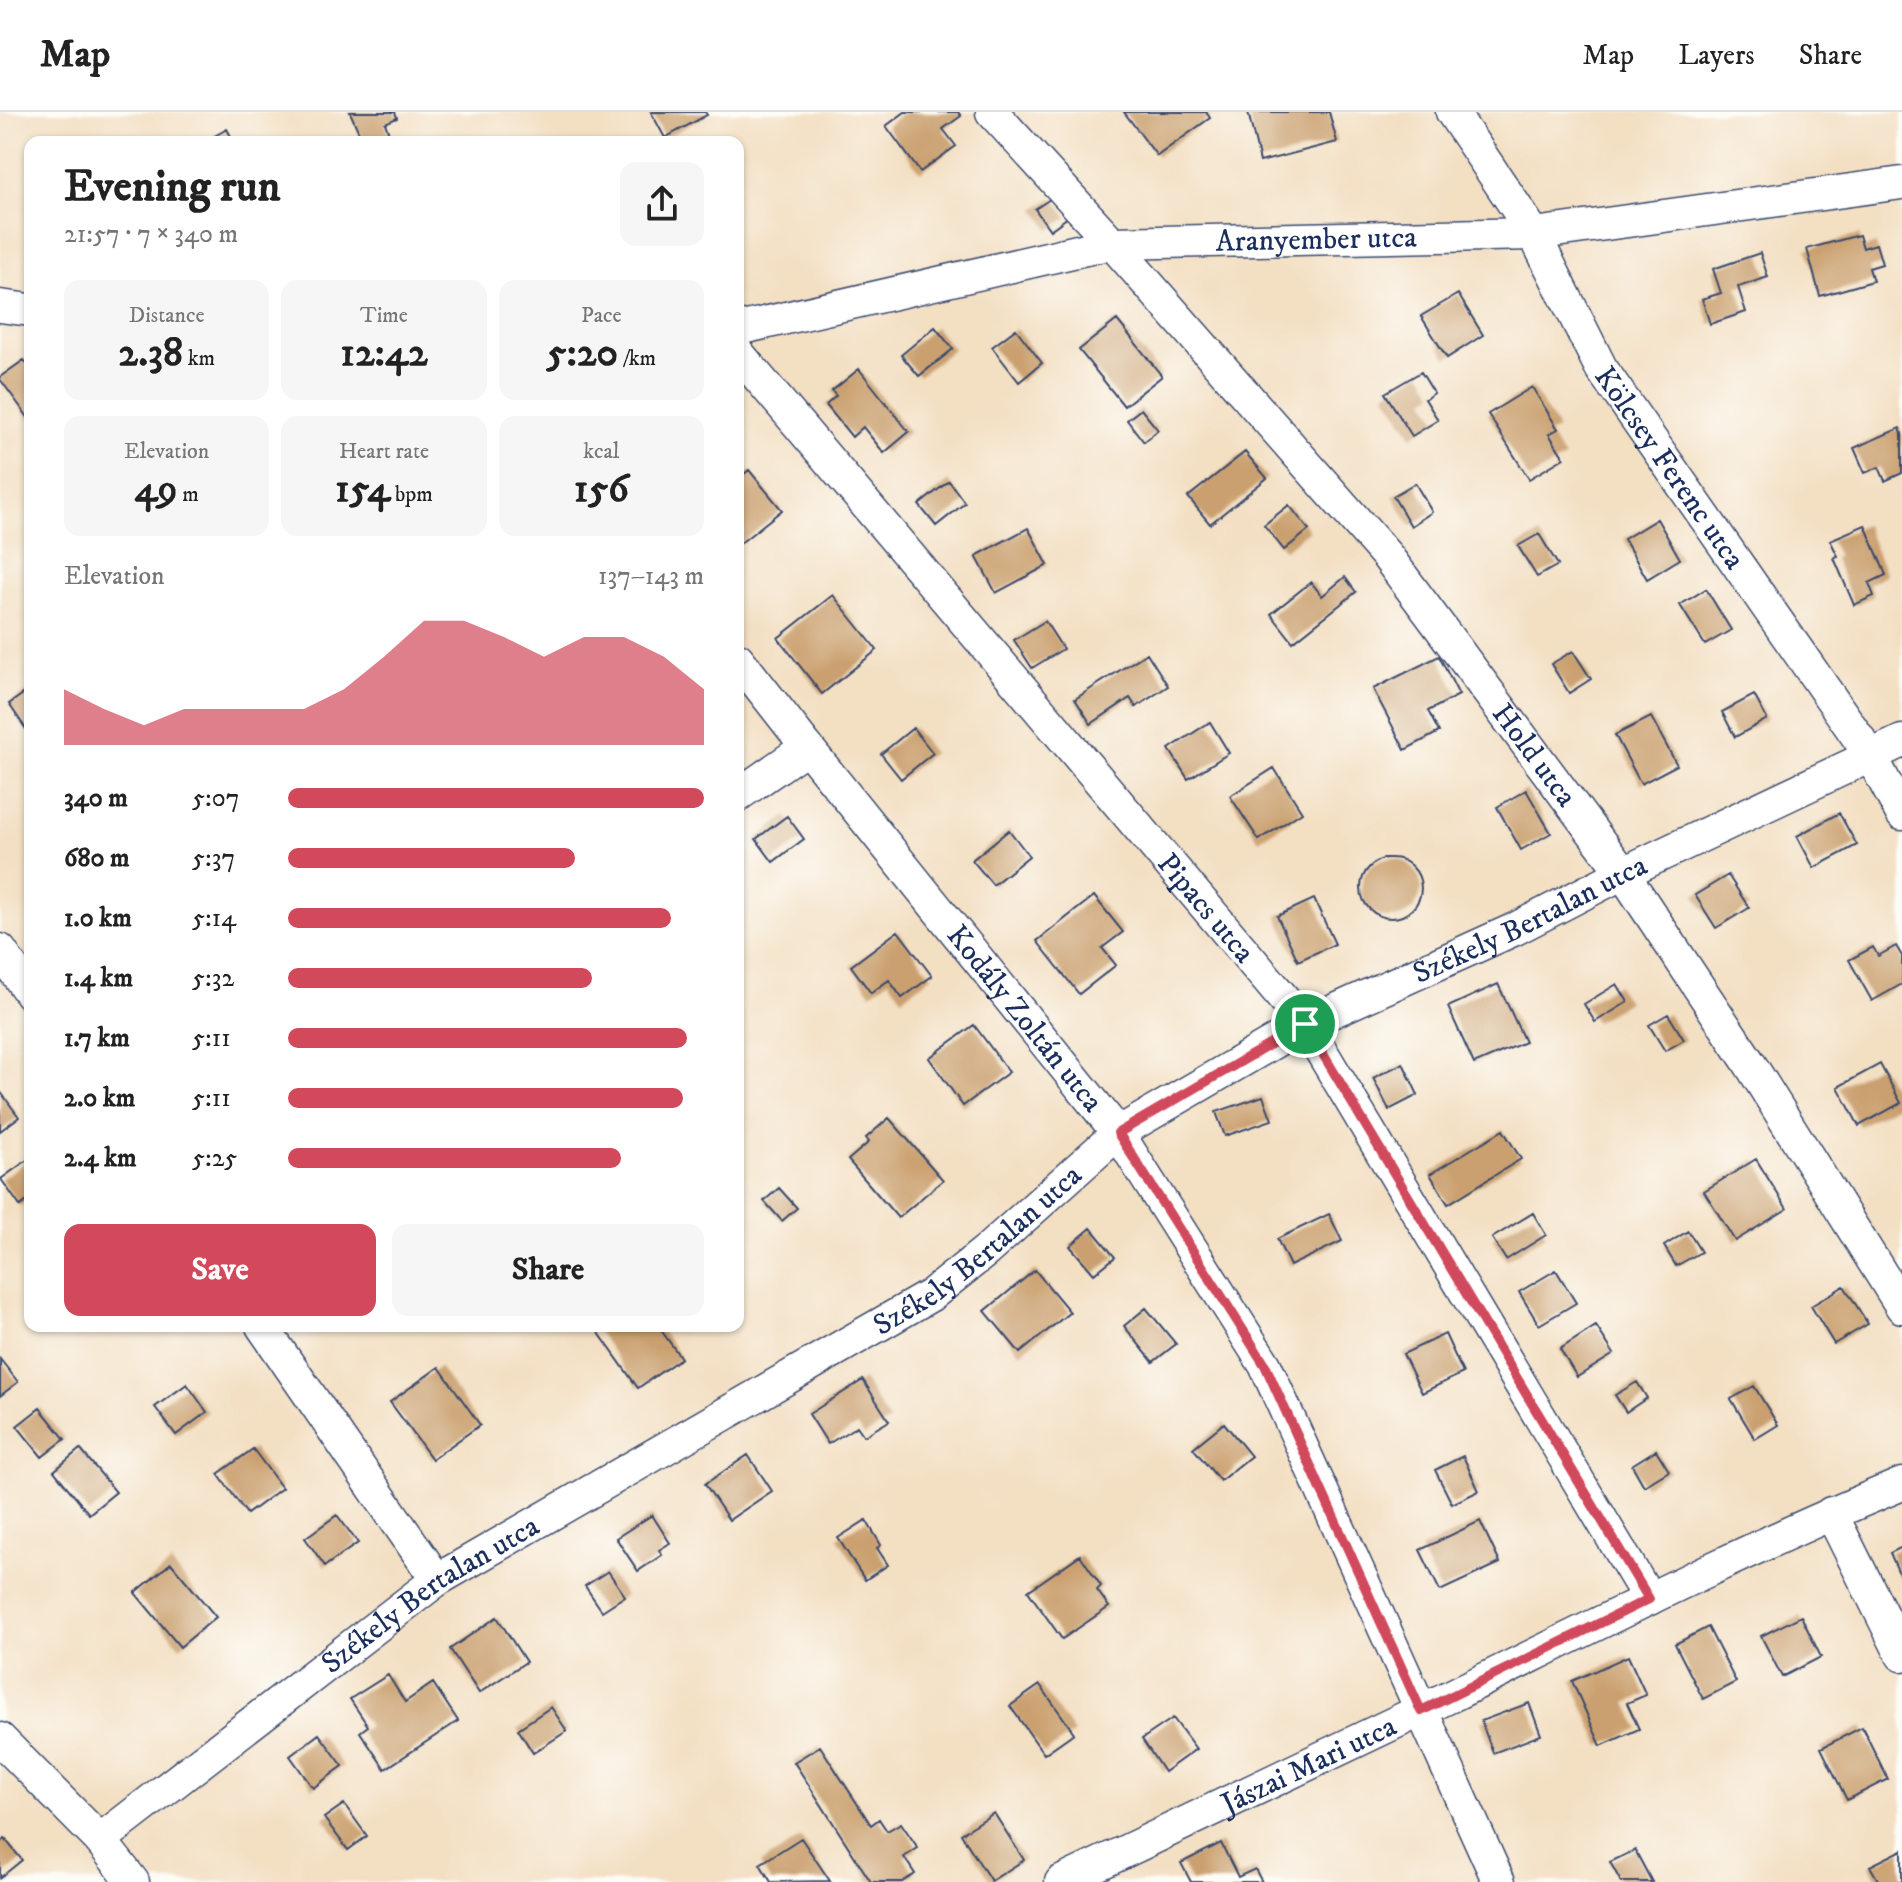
<!DOCTYPE html>
<html lang="en">
<head>
<meta charset="utf-8">
<style>
	:root { --surface:#fff; --page:#f6f6f6; --text:#222; --muted:#767676; --line:#e0e0e0; --accent:#d1495b }
	body { margin:0; font-family:"IM FELL DW Pica",serif; background:var(--page); color:var(--text); height:100vh; display:flex; flex-direction:column; font-size:30px; white-space:nowrap }
	* { box-sizing:border-box; margin:0 }
	p { font-size:26px; color:var(--muted) }
	.icon { flex:none; width:44px; height:44px; fill:none; stroke:currentColor; stroke-width:2; stroke-linecap:round; stroke-linejoin:round }
	.map { position:relative; flex:1; overflow:hidden }
	.side { position:absolute; left:24px; top:24px; width:720px; height:1196px; display:flex; flex-direction:column; background:var(--surface); border-radius:16px; box-shadow:0 2px 6px #0004 }
	.side>* { flex:none }
	.pin { position:absolute; display:grid; place-items:center; width:68px; height:68px; color:#fff; margin:-34px; border:4px solid #fff; border-radius:50%; box-shadow:0 2px 8px #0007 }
	.round { display:grid; place-items:center; flex:none; width:84px; height:84px; border-radius:16px; background:var(--page) }
	.headline { display:flex; align-items:center; justify-content:space-between; height:136px; padding:0 40px }
	h1 { font-size:44px; font-weight:700; line-height:60px }
	.figures { display:grid; grid-template-columns:repeat(3,1fr); gap:12px; height:136px; padding:8px 40px }
	.figures div { display:grid; align-content:center; border-radius:16px; background:var(--page); text-align:center }
	.figures b { font-size:40px; font-weight:700 }
	.figures small { font-size:22px; font-weight:400 }
	.figures p { font-size:22px }
	.chart { height:224px; padding:16px 40px }
	.chart p { display:flex; justify-content:space-between }
	.chart svg { width:100%; height:144px; margin-top:8px; fill:var(--accent); opacity:.7 }
	.action { display:flex; gap:16px; margin-top:auto; padding:16px 40px }
	.action a { flex:1; height:92px; border-radius:16px; background:var(--accent); color:#fff; font-size:32px; font-weight:700; line-height:92px; text-align:center }
	.action a+a { background:var(--page); color:var(--text) }
	ul { padding:0 40px; list-style:none; font-size:26px }
	li { display:grid; grid-template-columns:128px 96px 1fr; align-items:center; height:60px }
	li i { height:20px; border-radius:10px; background:var(--accent) }
	header { display:flex; align-items:center; gap:48px; box-sizing:border-box; height:112px; padding:0 40px; background:var(--surface); border-bottom:2px solid var(--line) }
	header strong { font-size:38px }
	nav { display:flex; gap:44px; margin-inline-start:auto; font-size:28px }
	.map>svg:first-child { display:block }
	.building { fill:#caa06f }
	.lines { fill:none; stroke-linecap:round; stroke-linejoin:round }
	.street-casing { stroke:#3b496d; stroke-width:35 }
	.street { stroke:#fff; stroke-width:32 }
	.route-casing { stroke:#fff; stroke-width:16 }
	.route { stroke:#d1495b; stroke-width:10 }
	.labels { text-anchor:middle; stroke-width:6; stroke-linejoin:round; paint-order:stroke }
	.street-label { font-size:30px; fill:#1b2f5e; stroke:#fdfcf7 }
</style>
</head>
<body>
<header>
<strong>Map</strong>
<nav><a>Map</a><a>Layers</a><a>Share</a></nav>
</header>
<div class="map">
<svg width="1902" height="1770" viewBox="0 0 1902 1770">
	<rect width="100%" height="100%" fill="#fdfcf7"/>
	<filter id="ink" filterUnits="userSpaceOnUse"><feTurbulence type="fractalNoise" baseFrequency=".0125" numOctaves="2"/><feDisplacementMap in="SourceGraphic" scale="16" xChannelSelector="R" yChannelSelector="G"/><feConvolveMatrix kernelMatrix="1 2 1 2 8 2 1 2 1" color-interpolation-filters="sRGB"/></filter>
	<filter id="wash" filterUnits="userSpaceOnUse"><feTurbulence type="fractalNoise" baseFrequency=".006" numOctaves="4" result="noise"/><feDisplacementMap in="SourceGraphic" scale="32" xChannelSelector="R" yChannelSelector="G"/><feGaussianBlur stdDeviation="1.8" result="paint"/><feColorMatrix in="noise" values="0 0 0 0 0 0 0 0 0 0 0 0 0 0 0 0 0 1.4 0 .05"/><feComposite in="paint" operator="in"/></filter>
	<g filter="url(#wash)">
		<rect width="100%" height="100%" fill="#f3dfc2"/>
		<g id="blocks">
			<path class="building" d="M350,0H395L397,6L385,11L390,24L376,30H363Z
				M651,0H705L707,3L665,26Z
				M905,0H958L961,4L943,17L956,34L920,60L886,14Z
				M1124,0H1206L1210,6L1157,44Z
				M1248,0H1329L1337,30L1260,50Z
				M227,17L234,30H204Z
				M1053,85L1068,105L1050,118L1035,97Z
				M1859,123L1863,136L1876,132L1882,152L1869,156L1873,169L1820,184L1807,137Z
				M1760,141L1768,165L1738,175L1746,200L1710,212L1702,187L1721,181L1713,157Z
				M1458,182L1483,223L1447,246L1421,204Z
				M1117,208L1162,264L1124,294L1079,238Z
				M935,215L953,237L919,264L901,243Z
				M1016,217L1042,251L1019,270L992,235Z
				M24,248L30,256V308L0,267V265Z
				M859,257L909,320L884,341L863,315L852,325L826,293L836,284L832,279Z
				M1421,260L1434,281L1425,287L1438,308L1412,324L1385,281Z
				M1532,275L1558,317L1549,322L1564,346L1529,367L1488,302Z
				M1141,297L1158,318L1144,330L1127,308Z
				M1900,316L1902,322V361L1885,369L1879,355L1865,361L1854,336Z
				M1245,340L1267,366L1210,412L1188,385Z
				M749,358L782,398L738,433V367Z
				M949,369L965,391L936,414L919,393Z
				M1415,371L1432,400L1411,414L1393,384Z
				M1289,393L1309,418L1284,438L1264,413Z
				M1657,407L1680,447L1647,467L1624,427Z
				M1865,413L1886,463L1869,471L1874,484L1854,493L1834,446L1838,444L1830,428Z
				M1028,416L1048,453L996,481L976,444Z
				M1539,422L1558,453L1537,465L1518,434Z
				M1345,465L1356,480L1293,530L1271,502L1311,470L1322,484Z
				M1706,477L1731,518L1705,533L1680,493Z
				M833,483L877,538L822,582L778,526Z
				M1045,509L1063,537L1032,556L1014,528Z
				M1573,539L1591,567L1569,581L1551,552Z
				M1147,541L1168,574L1136,595L1130,586L1091,612L1075,587Z
				M1439,544L1459,583L1428,599L1439,620L1405,638L1373,577Z
				M30,577V618L28,620L9,592Z
				M1754,583L1767,607L1735,625L1722,600Z
				M1651,605L1677,653L1641,672L1615,623Z
				M1210,610L1229,641L1188,667L1169,637Z
				M913,616L933,641L901,667L881,642Z
				M1274,656L1302,700L1259,728L1230,684Z
				M1526,678L1551,721L1521,738L1497,695Z
				M1839,701L1857,733L1814,756L1797,724Z
				M787,704L804,727L773,750L756,727Z
				M1009,718L1029,744L993,773L972,748Z
				M1361 776a30 30 0 1 1 60 0a30 30 0 1 1-60 0Z
				M1728,763L1749,796L1716,816L1695,783Z
				M1094,784L1123,820L1102,836L1116,853L1079,882L1037,829Z
				M1314,787L1335,832L1298,849L1277,804Z
				M898,819L932,864L902,886L889,868L871,881L851,854Z
				M1896,834L1902,844V872L1872,889L1849,848L1873,835L1878,844Z
				M1498,872L1525,930L1474,952L1448,895Z
				M1617,872L1628,890L1595,910L1584,892Z
				M1668,902L1684,928L1665,939L1649,913Z
				M974,913L1009,960L963,994L929,946Z
				M1403,951L1418,983L1389,998L1373,966Z
				M1880,952L1901,991L1859,1014L1838,975Z
				M0,979L19,1005L0,1019Z
				M1263,984L1272,1008L1225,1024L1216,1000Z
				M889,1006L943,1068L898,1106L848,1048L869,1030L866,1026Z
				M1503,1018L1521,1047L1448,1092L1430,1062Z
				M30,1046V1087L20,1094L1,1067Z
				M1756,1047L1787,1097L1735,1129L1704,1079Z
				M779,1076L797,1096L782,1109L764,1089Z
				M1533,1101L1546,1123L1506,1148L1492,1126Z
				M1329,1102L1342,1129L1290,1154L1277,1127Z
				M1091,1116L1115,1145L1094,1162L1070,1134Z
				M1688,1119L1701,1140L1676,1154L1664,1134Z
				M1035,1158L1070,1200L1020,1241L985,1199Z
				M1556,1158L1576,1191L1539,1213L1519,1180Z
				M1844,1174L1868,1212L1834,1232L1811,1194Z
				M1146,1196L1176,1232L1153,1250L1124,1214Z
				M594,1214H658L681,1246L638,1276Z
				M1596,1214L1614,1242L1577,1265L1560,1237Z
				M1445,1222L1463,1261L1422,1281L1403,1242Z
				M0,1247L18,1270L0,1284Z
				M439,1255L480,1313L432,1347L390,1290Z
				M863,1268L889,1309L864,1324L857,1314L828,1332L809,1302Z
				M1637,1270L1647,1286L1626,1300L1615,1283Z
				M187,1272L207,1300L176,1323L155,1295Z
				M1754,1274L1778,1313L1755,1327L1731,1287Z
				M40,1296L65,1327L42,1345L17,1314Z
				M1224,1311L1251,1344L1220,1369L1193,1336Z
				M80,1337L116,1380L89,1402L54,1359Z
				M253,1337L282,1376L247,1402L218,1362Z
				M1656,1338L1669,1359L1644,1374L1632,1353Z
				M748,1343L772,1379L729,1408L705,1372Z
				M1463,1344L1479,1379L1452,1392L1435,1358Z
				M337,1403L358,1431L325,1454L305,1426Z
				M652,1403L670,1431L659,1438L662,1443L638,1459L616,1426Z
				M866,1408L881,1433L877,1436L888,1453L865,1468L838,1426Z
				M1480,1409L1500,1451L1440,1479L1420,1438Z
				M1902,1435V1468L1890,1441Z
				M1080,1443L1101,1474L1097,1478L1109,1495L1062,1527L1028,1479Z
				M171,1451L216,1505L180,1535L135,1481Z
				M608,1459L625,1484L602,1499L585,1474Z
				M1801,1504L1821,1545L1782,1565L1761,1524Z
				M497,1505L526,1550L479,1581L450,1537Z
				M1708,1515L1736,1570L1703,1587L1675,1532Z
				M1628,1544L1646,1583L1627,1591L1639,1617L1601,1634L1572,1569Z
				M388,1563L405,1590L433,1571L458,1609L385,1657L360,1620L368,1614L350,1587Z
				M1040,1573L1074,1621L1044,1642L1010,1594Z
				M1529,1591L1541,1623L1493,1641L1481,1609Z
				M551,1595L567,1619L533,1641L518,1617Z
				M1173,1606L1196,1637L1164,1660L1142,1627Z
				M1862,1615L1888,1667L1847,1688L1821,1636Z
				M319,1622L343,1654L313,1676L290,1644Z
				M820,1634L871,1713L879,1707L887,1719L901,1711L918,1736L904,1745L915,1762L902,1770H871L794,1650Z
				M344,1692L367,1724L348,1738L324,1706Z
				M994,1701L1024,1748L991,1769L961,1722Z
				M801,1726L830,1769L771,1770L760,1752Z
				M5,1727L22,1748L0,1766V1731Z
				M1221,1731L1238,1765L1255,1757L1262,1770H1191L1181,1751Z
				M1635,1738L1652,1770H1621L1610,1750Z
				M1902,1738V1770H1879L1870,1754Z"/>
		</g>
	</g>
	<g filter="url(#ink)">
		<use href="#blocks" fill-opacity="0" stroke="#3b496d" stroke-width="2"/>
		<g class="lines">
			<g class="street-casing">
				<g id="street">
					<path id="s1" d="M992,0L1112,131L1387,444L1623,761L1750,952L1902,1195"/>
					<path id="s2" d="M1452,0L1534,122L1601,256L1871,644L1902,702"/>
					<path d="M0,194L30,198"/>
					<path id="s3" d="M738,217L1112,131L1534,122L1902,71"/>
					<path id="s4" d="M738,241L1305,912L1649,1487"/>
					<path id="s5" d="M738,547L807,635L1118,1021L1265,1253L1499,1770"/>
					<path d="M738,683L807,635"/>
					<path d="M0,838L30,881"/>
					<path d="M262,1214L437,1468"/>
					<path d="M1831,1401L1902,1543"/>
					<path d="M0,1627L100,1728L133,1770"/>
					<path id="s6" d="M100,1728L437,1468L931,1183L986,1139L1118,1021L1305,912L1515,817L1623,761L1902,629"/>
					<path id="s7" d="M1061,1770C1192,1708 1323,1646 1453,1583C1602,1510 1749,1435 1902,1372"/>
				</g>
			</g>
			<use href="#street" class="street"/>
		</g>
	</g>
	<g class="lines" filter="url(#ink)">
		<g class="route-casing">
			<path id="route" d="M1305,912L1649,1487L1421,1599L1265,1253L1118,1021Z"/>
		</g>
		<use href="#route" class="route"/>
	</g>
	<g class="labels">
		<g class="street-label">
			<text dy="10" stroke="none"><textPath href="#s3" startOffset="588">Aranyember utca</textPath></text>
			<text dy="10" stroke="none"><textPath href="#s2" startOffset="418">Kölcsey Ferenc utca</textPath></text>
			<text dy="10" stroke="none"><textPath href="#s1" startOffset="842">Hold utca</textPath></text>
			<text dy="10" stroke="none"><textPath href="#s4" startOffset="726">Pipacs utca</textPath></text>
			<text dy="10" stroke="none"><textPath href="#s6" startOffset="1708">Székely Bertalan utca</textPath></text>
			<text dy="10" stroke="none"><textPath href="#s5" startOffset="460">Kodály Zoltán utca</textPath></text>
			<text dy="10" stroke="none"><textPath href="#s6" startOffset="1060">Székely Bertalan utca</textPath></text>
			<text dy="10" stroke="none"><textPath href="#s6" startOffset="412">Székely Bertalan utca</textPath></text>
			<text dy="10" stroke="none"><textPath href="#s7" startOffset="274">Jászai Mari utca</textPath></text>
		</g>
	</g>
</svg>
<div class="pin" style="left:1305px;top:912px;background:#1e9e55"><svg class="icon" aria-label="arrive" viewBox="0 0 24 24"><path d="M6 21V4h12l-3 4 3 4H6"/></svg></div>
<section class="side">
<div class="headline"><div><h1>Evening run</h1><p>21:57 · 7 × 340 m</p></div><a class="round"><svg class="icon" aria-label="share" viewBox="0 0 24 24"><path d="M12 15V3M7 8l5-5 5 5M5 13v7h14v-7"/></svg></a></div>
<div class="figures">
<div><p>Distance</p><b>2.38<small> km</small></b></div>
<div><p>Time</p><b>12:42</b></div>
<div><p>Pace</p><b>5:20<small> /km</small></b></div>
</div>
<div class="figures">
<div><p>Elevation</p><b>49<small> m</small></b></div>
<div><p>Heart rate</p><b>154<small> bpm</small></b></div>
<div><p>kcal</p><b>156</b></div>
</div>
<div class="chart"><p><span>Elevation</span>137–143 m</p>
<svg viewBox="0 0 160 44" preserveAspectRatio="none"><path d="M0 44V27L10 33L20 38L30 33L40 33L50 33L60 33L70 27L80 17L90 6L100 6L110 11L120 17L130 11L140 11L150 17L160 27V44z"/></svg>
</div>
<ul>
<li><b>340 m</b>5:07<i style="width:100%"></i></li>
<li><b>680 m</b>5:37<i style="width:69%"></i></li>
<li><b>1.0 km</b>5:14<i style="width:92%"></i></li>
<li><b>1.4 km</b>5:32<i style="width:73%"></i></li>
<li><b>1.7 km</b>5:11<i style="width:96%"></i></li>
<li><b>2.0 km</b>5:11<i style="width:95%"></i></li>
<li><b>2.4 km</b>5:25<i style="width:80%"></i></li>
</ul>
<div class="action"><a>Save</a><a>Share</a></div>
</section>
</div>
</body>
</html>
